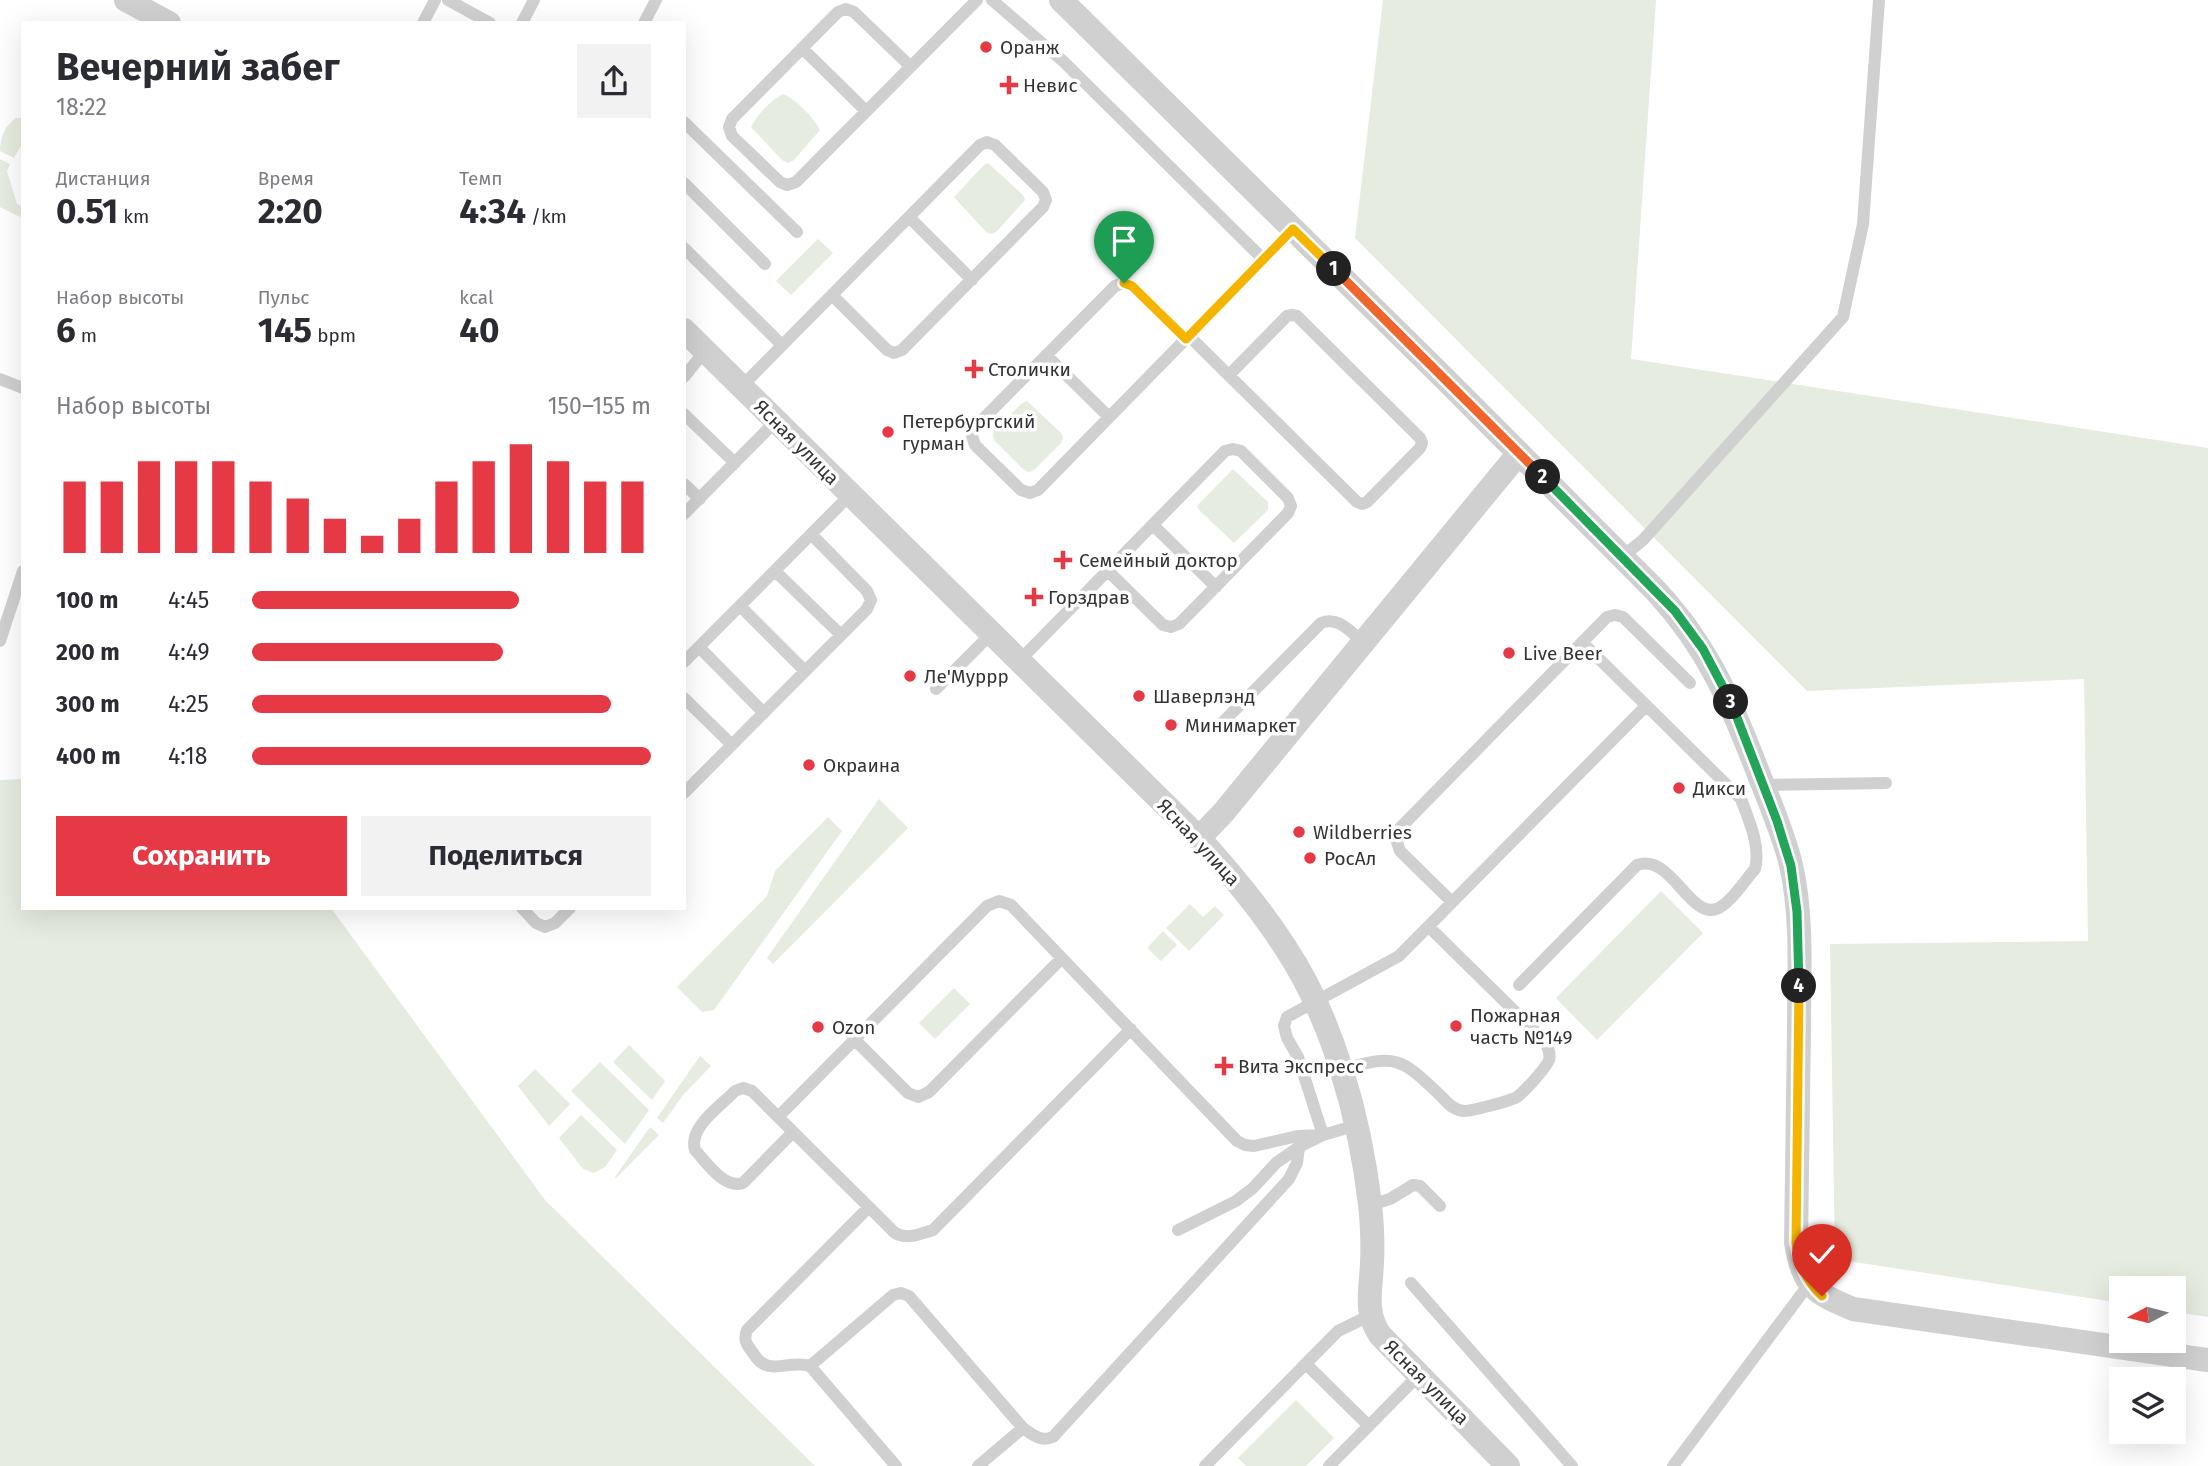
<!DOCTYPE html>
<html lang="ru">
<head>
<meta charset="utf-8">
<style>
	:root { --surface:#fff; --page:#f2f2f3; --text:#2b2b33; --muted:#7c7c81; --accent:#e63946 }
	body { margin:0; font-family:"Fira Sans",sans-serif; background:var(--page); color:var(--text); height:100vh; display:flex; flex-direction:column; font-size:26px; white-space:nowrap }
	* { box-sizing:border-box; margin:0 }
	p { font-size:23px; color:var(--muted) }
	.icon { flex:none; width:38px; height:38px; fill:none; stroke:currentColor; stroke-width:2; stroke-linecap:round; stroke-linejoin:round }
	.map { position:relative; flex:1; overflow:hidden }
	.details { position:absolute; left:21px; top:21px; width:665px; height:889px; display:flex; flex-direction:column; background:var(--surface); border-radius:0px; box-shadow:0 7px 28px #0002 }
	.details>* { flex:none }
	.needle { width:46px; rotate:263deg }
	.buttons { position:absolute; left:2109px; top:1276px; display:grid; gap:14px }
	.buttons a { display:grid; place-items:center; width:77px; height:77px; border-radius:0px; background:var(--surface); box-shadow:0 7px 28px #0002; font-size:35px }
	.pin { position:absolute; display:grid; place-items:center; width:60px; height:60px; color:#fff; margin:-72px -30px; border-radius:50% 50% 50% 0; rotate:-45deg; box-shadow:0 0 7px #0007 }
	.pin .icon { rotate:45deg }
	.km { position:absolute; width:35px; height:35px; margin:-18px; border-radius:50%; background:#222; color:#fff; font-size:19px; line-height:35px; text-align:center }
	.round { display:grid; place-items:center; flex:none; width:74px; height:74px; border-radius:0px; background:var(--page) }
	.overview { display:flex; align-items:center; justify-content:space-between; height:119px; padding:0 35px }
	h1 { font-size:38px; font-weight:700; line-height:52px }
	.stats { display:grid; grid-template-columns:repeat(3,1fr); gap:10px; height:119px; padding:7px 35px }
	.stats div { display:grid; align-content:center }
	.stats b { font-size:35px; font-weight:700 }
	.stats small { font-size:19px; font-weight:400 }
	.stats p { font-size:19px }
	.chart { height:196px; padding:14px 35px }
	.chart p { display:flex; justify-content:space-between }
	.chart svg { width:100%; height:126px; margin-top:7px; stroke:var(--accent); stroke-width:6 }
	.button { display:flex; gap:14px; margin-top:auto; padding:14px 35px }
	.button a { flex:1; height:80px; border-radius:0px; background:var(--accent); color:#fff; font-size:28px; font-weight:700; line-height:80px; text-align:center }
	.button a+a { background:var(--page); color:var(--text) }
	ul { padding:0 35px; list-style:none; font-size:23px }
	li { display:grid; grid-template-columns:112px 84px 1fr; align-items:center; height:52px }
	li i { height:18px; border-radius:9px; background:var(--accent) }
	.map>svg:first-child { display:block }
	.green { fill:#e6ecdf }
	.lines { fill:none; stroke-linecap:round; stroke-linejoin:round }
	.lane { stroke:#d0d0d0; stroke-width:12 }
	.street { stroke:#d0d0d0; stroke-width:24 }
	.split-1-casing { stroke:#fff; stroke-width:14 }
	.split-2-casing { stroke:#fff; stroke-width:14 }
	.split-3-casing { stroke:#fff; stroke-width:14 }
	.split-4-casing { stroke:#fff; stroke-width:14 }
	.split-5-casing { stroke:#fff; stroke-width:14 }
	.split-1 { stroke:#f5b400; stroke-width:9 }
	.split-2 { stroke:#f0652b; stroke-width:9 }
	.split-3 { stroke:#22a559; stroke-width:9 }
	.split-4 { stroke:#22a559; stroke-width:9 }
	.split-5 { stroke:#f5b400; stroke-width:9 }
	.poi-dot { fill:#e63946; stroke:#fff; stroke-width:2.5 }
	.labels { text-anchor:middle; stroke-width:7; stroke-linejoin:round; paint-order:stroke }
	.poi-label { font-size:19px; fill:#333; stroke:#fff; text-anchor:start }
	.street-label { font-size:19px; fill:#333; stroke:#fff }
</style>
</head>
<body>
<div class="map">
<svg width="2208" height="1466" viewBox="0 0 2208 1466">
	<rect width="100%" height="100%" fill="#fff"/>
	<path class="green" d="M1383,0H1656L1631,359L2208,448V1317L2174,1312V1288H2121V1303L1835,1259L1830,944L2088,941L2084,679L1807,691L1355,238Z
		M783,94C797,100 813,117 820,130L794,160L788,163L782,160L751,127C757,115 771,100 783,94Z
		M16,118H23V146L20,147L14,158L0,151C0,138 5,125 16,118Z
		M0,159L10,164L7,171L17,204L23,207L20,217L0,207Z
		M988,163L1023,195L1025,200L997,231L992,234L986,232L954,197L983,166Z
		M818,239L833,253L791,295L776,281Z
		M1027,401L1061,433L1063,438L1061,443L1034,470L1029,472L1024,470L995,441L993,436L994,431L1021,404Z
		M1233,469L1268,502V510L1234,543L1199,510L1197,506Z
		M23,779V908H331L545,1200L815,1466H0V780Z
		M879,799L908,828L773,964L767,958Z
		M828,817L842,831L714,1010L702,1012L677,987L767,896L775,871Z
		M1661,891L1703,933L1597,1040L1556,998Z
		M1190,904L1203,917L1215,906L1224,915L1189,951L1166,928Z
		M1163,931L1177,945L1161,961L1147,948Z
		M954,988L970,1004L935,1039L919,1023Z
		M629,1045L665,1081L652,1100L613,1062Z
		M700,1056L711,1066L683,1095L663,1123L657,1118Z
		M600,1062L649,1110L625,1144L571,1091Z
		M535,1069L570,1104L549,1126L518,1086Z
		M581,1115L617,1150L605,1167L594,1173L583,1169L559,1138Z
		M650,1127L659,1135L616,1178L615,1177Z
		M1296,1400L1334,1438L1306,1466H1246L1238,1458Z"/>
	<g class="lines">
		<path class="lane" d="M448,0L490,23
			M992,0L1064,62L1264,260
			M423,23L435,0
			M522,23L534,0
			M644,23L656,0
			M802,48L866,111
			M910,66L854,12L846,9L838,12L732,119L729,127L732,136L780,182L787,185L796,182L977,0
			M684,122L797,232
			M684,183L765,264
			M909,217L972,280
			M684,248L782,345
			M1189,336L1357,502L1362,504L1367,502L1420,448L1422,443L1420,438L1297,316L1292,315L1287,316L1229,375
			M1186,339L1132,286L1124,283L1115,286L975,427L972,436L975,445L1021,490L1030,493L1038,490C1124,403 1208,316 1293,229
			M1046,355L1109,417
			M684,377L705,351
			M0,379L23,388
			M741,387L980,145L987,142L995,145L1043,192L1046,200L1043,207L902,350L894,353L887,350L832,295
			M684,414L735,463
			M684,484L700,499
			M684,514L776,421
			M1153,525L1216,587
			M1622,557L1643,540L1843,317L1863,224L1879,0
			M775,571L841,635
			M740,606L805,671
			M0,641L23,571
			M699,647L764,713
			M1019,661L1225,451L1233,449L1241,451L1288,498L1291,506L1288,513L1179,624L1171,627L1163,625L1108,571
			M684,662L851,494
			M936,689L991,634
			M684,698L732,745
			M1219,726L1321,623C1339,616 1350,632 1363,642
			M1763,785L1886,783
			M684,793L867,609L871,600L867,591L811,534
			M1452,902L1400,851L1396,839L1400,828L1607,617L1615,615L1623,617L1690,683
			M522,908L536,923L545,927L555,923L570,908
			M1519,985L1637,865C1673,852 1692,928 1722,906C1735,897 1745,880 1755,869C1761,847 1749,820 1741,799L1582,642
			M855,1040L908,1093L918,1097L929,1092L1062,958
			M1341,1070C1397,1053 1401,1058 1442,1097C1448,1104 1454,1110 1464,1111C1472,1111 1510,1101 1517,1097C1524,1092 1546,1068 1549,1060C1551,1052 1547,1046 1544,1040L1429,927
			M778,1117L987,906L999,901L1011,905L1237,1141L1245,1145L1254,1146L1298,1136L1323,1135L1298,1057L1287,1038L1284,1026L1287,1017L1399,956L1646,706
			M793,1132L743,1183C724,1189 707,1163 695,1150C688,1127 721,1106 735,1091L743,1088L752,1091L895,1233C908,1240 919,1234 933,1230L1131,1029
			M1370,1205L1390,1199L1413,1185L1420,1186L1440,1206
			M869,1207L747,1330C744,1338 745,1343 751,1350C754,1354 757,1360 762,1363C775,1372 793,1360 810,1366L896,1466
			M1178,1230L1236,1201L1253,1188L1276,1163L1299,1147
			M1411,1283L1572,1466
			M1306,1364L1369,1426
			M810,1366L893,1295L901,1293L909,1296L1023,1428C1033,1435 1040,1442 1053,1437L1289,1179L1297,1163L1299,1147L1323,1135L1357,1125
			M978,1466L1023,1428
			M1205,1466L1338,1331L1371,1315
			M1329,1466L1420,1374
			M1673,1466L1809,1284"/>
		<path class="street" d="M126,0L169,23
			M1061,0L1447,381L1656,591C1710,649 1733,707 1761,780C1772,808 1784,836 1791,865C1803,918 1799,976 1799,1030C1798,1101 1797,1172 1796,1243C1804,1287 1813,1292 1853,1309L2208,1360
			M684,330L1199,838C1230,873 1260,908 1285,947C1333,1019 1360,1119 1370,1204C1372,1223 1373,1244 1372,1263C1371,1289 1364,1312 1380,1335L1508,1466
			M1199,838L1223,813L1519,453"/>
	</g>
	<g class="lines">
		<g class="split-1-casing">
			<path id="split-1" d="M1124,283L1132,286L1186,339L1293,229L1334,269"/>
		</g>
		<g class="split-2-casing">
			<path id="split-2" d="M1334,269L1543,477"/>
		</g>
		<g class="split-3-casing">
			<path id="split-3" d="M1543,477L1675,611L1703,649L1731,702"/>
		</g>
		<g class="split-4-casing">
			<path id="split-4" d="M1731,702L1777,821L1791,866L1797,912L1799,986"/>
		</g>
		<g class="split-5-casing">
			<path id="split-5" d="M1799,986L1796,1243C1800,1265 1805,1280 1822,1296"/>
		</g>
		<use href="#split-1" class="split-1"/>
		<use href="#split-2" class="split-2"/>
		<use href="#split-3" class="split-3"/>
		<use href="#split-4" class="split-4"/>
		<use href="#split-5" class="split-5"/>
	</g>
	<g class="poi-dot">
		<circle cx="986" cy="47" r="7"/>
		<path d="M1005.5 74.5h7v7h7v7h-7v7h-7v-7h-7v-7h7z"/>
		<path d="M970.5 358.5h7v7h7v7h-7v7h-7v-7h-7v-7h7z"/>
		<circle cx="888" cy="432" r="7"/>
		<path d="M1059.5 549.5h7v7h7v7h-7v7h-7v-7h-7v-7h7z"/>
		<path d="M1030.5 586.5h7v7h7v7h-7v7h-7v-7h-7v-7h7z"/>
		<circle cx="1509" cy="653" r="7"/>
		<circle cx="910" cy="676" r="7"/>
		<circle cx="1139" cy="696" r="7"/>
		<circle cx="1171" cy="725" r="7"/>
		<circle cx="809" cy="765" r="7"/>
		<circle cx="1679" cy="788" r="7"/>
		<circle cx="1299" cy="832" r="7"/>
		<circle cx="1310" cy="858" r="7"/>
		<circle cx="1456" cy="1026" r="7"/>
		<circle cx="818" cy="1027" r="7"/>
		<path d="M1220.5 1055.5h7v7h7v7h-7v7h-7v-7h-7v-7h7z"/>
	</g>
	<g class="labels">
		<g class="poi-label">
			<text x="1000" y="54">Оранж</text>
			<text x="1023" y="92">Невис</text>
			<text x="988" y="376">Столички</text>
			<text x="902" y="428">Петербургский<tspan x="902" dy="22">гурман</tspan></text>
			<text x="1079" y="567">Семейный доктор</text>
			<text x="1048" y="604">Горздрав</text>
			<text x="1523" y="660">Live Beer</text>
			<text x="924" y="683">Ле'Муррр</text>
			<text x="1153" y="703">Шаверлэнд</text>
			<text x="1185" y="732">Минимаркет</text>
			<text x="823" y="772">Окраина</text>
			<text x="1693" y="795">Дикси</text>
			<text x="1313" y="839">Wildberries</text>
			<text x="1324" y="865">РосАл</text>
			<text x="1470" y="1022">Пожарная<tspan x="1470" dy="22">чаcть №149</tspan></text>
			<text x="832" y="1034">Ozon</text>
			<text x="1238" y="1073">Вита Экспресс</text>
		</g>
		<g class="street-label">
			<text transform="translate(797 442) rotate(45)" y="7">Ясная улица</text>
			<text transform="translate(1199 842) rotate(47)" y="7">Ясная улица</text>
			<text transform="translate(1427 1382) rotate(45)" y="7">Ясная улица</text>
		</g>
	</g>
</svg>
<div class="buttons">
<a><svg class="needle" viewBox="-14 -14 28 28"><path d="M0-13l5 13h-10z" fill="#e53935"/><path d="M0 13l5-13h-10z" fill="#7c7c81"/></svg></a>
<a><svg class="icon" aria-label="layers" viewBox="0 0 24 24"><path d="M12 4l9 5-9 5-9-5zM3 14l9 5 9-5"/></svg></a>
</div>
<div class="pin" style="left:1124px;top:283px;background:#1e9e55"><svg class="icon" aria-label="arrive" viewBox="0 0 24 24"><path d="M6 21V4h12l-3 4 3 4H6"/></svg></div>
<div class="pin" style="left:1822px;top:1296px;background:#d93025"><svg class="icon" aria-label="check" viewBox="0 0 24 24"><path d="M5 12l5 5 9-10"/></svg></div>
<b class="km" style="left:1334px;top:269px">1</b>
<b class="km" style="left:1543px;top:477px">2</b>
<b class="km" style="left:1731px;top:702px">3</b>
<b class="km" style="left:1799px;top:986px">4</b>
<section class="details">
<div class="overview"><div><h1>Вечерний забег</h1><p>18:22</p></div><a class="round"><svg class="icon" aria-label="share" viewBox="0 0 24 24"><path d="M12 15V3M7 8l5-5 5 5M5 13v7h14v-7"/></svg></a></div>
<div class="stats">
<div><p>Дистанция</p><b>0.51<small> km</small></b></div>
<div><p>Время</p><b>2:20</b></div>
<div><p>Темп</p><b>4:34<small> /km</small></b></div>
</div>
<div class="stats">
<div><p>Набор высоты</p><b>6<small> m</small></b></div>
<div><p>Пульс</p><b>145<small> bpm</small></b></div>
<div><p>kcal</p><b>40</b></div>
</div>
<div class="chart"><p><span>Набор высоты</span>150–155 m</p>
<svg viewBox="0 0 160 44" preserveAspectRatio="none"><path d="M5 44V19M15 44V19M25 44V12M35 44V12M45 44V12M55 44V19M65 44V25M75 44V32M85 44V38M95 44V32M105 44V19M115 44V12M125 44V6M135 44V12M145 44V19M155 44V19"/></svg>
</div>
<ul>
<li><b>100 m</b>4:45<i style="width:67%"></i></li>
<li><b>200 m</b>4:49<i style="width:63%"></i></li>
<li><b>300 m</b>4:25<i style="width:90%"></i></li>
<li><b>400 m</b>4:18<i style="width:100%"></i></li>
</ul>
<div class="button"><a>Сохранить</a><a>Поделиться</a></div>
</section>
</div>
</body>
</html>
